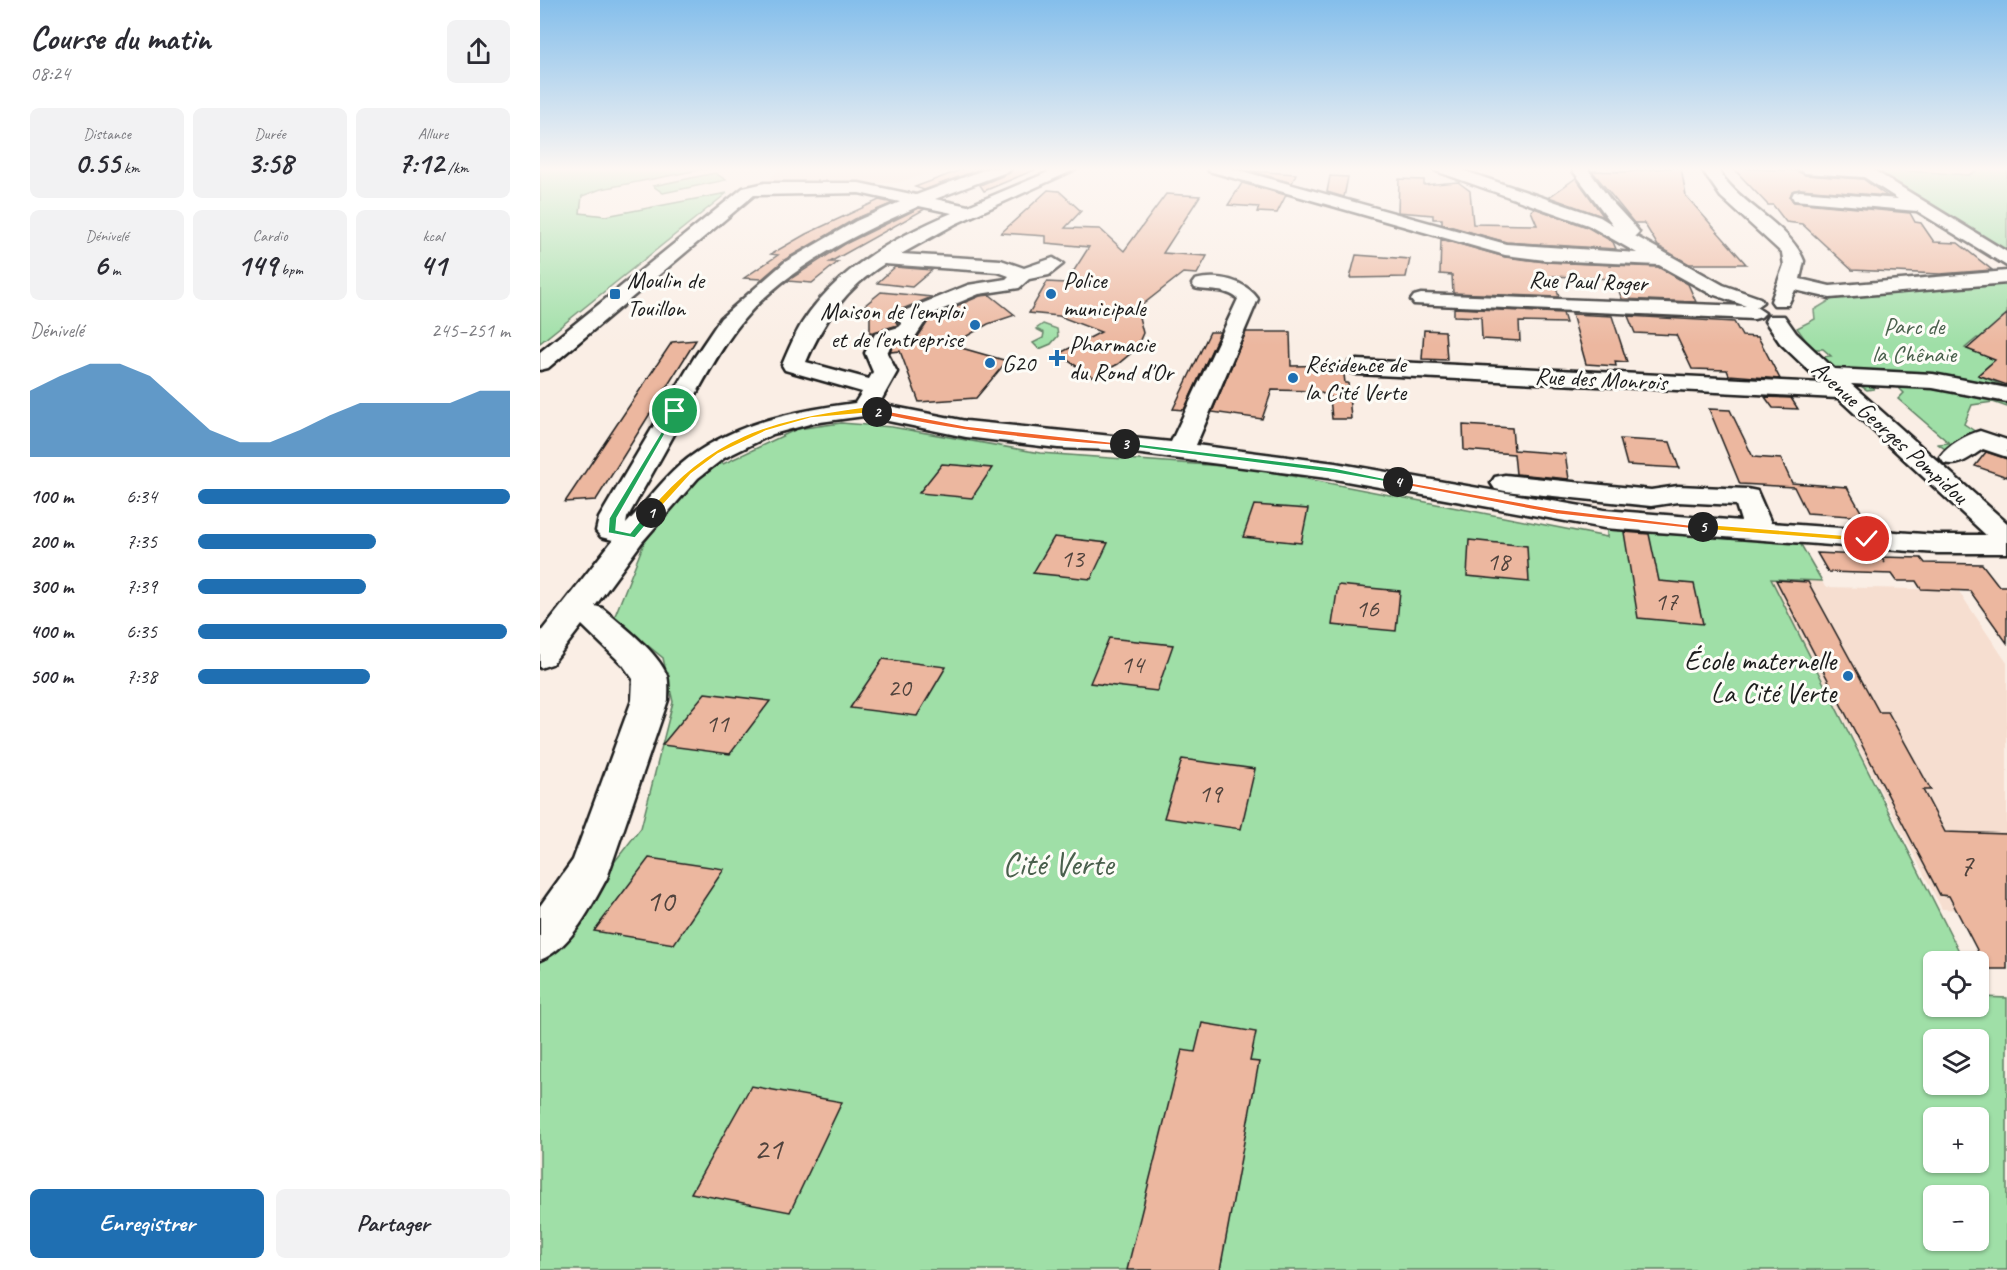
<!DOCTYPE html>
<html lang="fr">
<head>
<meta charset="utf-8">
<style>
	:root { --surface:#fff; --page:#f2f2f3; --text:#2b2b33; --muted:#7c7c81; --accent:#1f6fb2 }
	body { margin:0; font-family:Caveat,sans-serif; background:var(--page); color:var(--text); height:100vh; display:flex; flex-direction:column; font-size:22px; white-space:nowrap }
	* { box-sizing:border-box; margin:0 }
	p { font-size:20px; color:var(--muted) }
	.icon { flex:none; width:33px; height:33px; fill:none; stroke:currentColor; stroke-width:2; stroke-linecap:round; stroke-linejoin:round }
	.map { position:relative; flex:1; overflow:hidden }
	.drawer { display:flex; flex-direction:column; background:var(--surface); width:540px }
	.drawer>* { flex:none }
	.controls { position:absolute; left:1383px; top:951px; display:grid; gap:12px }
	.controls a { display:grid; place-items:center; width:66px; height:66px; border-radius:9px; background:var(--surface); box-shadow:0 2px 4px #0004; font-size:30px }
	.pin { position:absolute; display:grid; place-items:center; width:51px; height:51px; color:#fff; margin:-26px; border:3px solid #fff; border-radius:50%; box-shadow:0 2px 6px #0007 }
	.km { position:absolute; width:30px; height:30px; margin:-15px; border-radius:50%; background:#222; color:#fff; font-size:16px; line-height:30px; text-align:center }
	.round { display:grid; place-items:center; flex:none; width:63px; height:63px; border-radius:9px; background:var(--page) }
	.summary { display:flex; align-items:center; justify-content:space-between; height:102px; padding:0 30px }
	h1 { font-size:33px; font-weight:800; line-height:45px }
	.metrics { display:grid; grid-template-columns:repeat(3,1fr); gap:9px; height:102px; padding:6px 30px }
	.metrics div { display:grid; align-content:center; border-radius:9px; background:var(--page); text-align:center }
	.metrics b { font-size:30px; font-weight:800 }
	.metrics small { font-size:16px; font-weight:400 }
	.metrics p { font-size:16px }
	.chart { height:168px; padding:12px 30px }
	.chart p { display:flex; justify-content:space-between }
	.chart svg { width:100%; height:108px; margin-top:6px; fill:var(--accent); opacity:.7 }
	.cta { display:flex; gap:12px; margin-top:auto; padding:12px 30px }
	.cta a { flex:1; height:69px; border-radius:9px; background:var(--accent); color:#fff; font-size:24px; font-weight:800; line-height:69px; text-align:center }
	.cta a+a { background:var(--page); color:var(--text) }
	ul { padding:0 30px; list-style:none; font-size:20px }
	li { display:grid; grid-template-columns:96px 72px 1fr; align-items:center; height:45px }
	li i { height:15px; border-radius:8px; background:var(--accent) }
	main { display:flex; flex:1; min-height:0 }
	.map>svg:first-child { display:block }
	.built { fill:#f6ded0 }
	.green { fill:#9fdfa7; stroke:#5e7e62; stroke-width:1.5; fill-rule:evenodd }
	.building { fill:#ecb79f; stroke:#1c1c1c; stroke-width:1.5 }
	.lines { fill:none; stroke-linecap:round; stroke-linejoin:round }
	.minor-casing { stroke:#1c1c1c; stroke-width:5 }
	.minor { fill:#fdfcf7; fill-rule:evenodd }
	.split-1 { fill:#22a559; stroke:#fff; stroke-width:1.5 }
	.split-2 { fill:#f5b400; stroke:#fff; stroke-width:1.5 }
	.split-3 { fill:#f0652b; stroke:#fff; stroke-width:1.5 }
	.split-4 { fill:#22a559; stroke:#fff; stroke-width:1.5 }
	.split-5 { fill:#f0652b; stroke:#fff; stroke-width:1.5 }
	.split-6 { fill:#f5b400; stroke:#fff; stroke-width:1.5 }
	.poi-dot { fill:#1f6fb2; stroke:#fdfcf7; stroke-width:2 }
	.labels { text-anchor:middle; stroke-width:6; stroke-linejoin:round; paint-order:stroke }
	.far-poi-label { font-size:24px; fill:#1c1c1c; stroke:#fdfcf7; text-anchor:start }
	.far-street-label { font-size:24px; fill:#1c1c1c; stroke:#fdfcf7 }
	.far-park-label { font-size:24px; fill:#4a604d; stroke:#fdfcf7 }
	.number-label { font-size:26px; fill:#50433d }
	.poi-label { font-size:28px; fill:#1c1c1c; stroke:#fdfcf7; text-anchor:end }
	.near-number-label { font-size:32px; fill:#50433d }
	.near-park-label { font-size:33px; fill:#4a604d; stroke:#fdfcf7 }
</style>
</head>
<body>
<main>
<section class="drawer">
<div class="summary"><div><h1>Course du matin</h1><p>08:24</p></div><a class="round"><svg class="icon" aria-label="share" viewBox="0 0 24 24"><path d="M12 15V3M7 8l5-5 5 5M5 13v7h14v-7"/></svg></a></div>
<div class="metrics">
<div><p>Distance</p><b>0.55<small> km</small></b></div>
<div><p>Durée</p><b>3:58</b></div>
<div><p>Allure</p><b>7:12<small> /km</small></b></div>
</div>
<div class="metrics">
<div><p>Dénivelé</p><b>6<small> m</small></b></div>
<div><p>Cardio</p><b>149<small> bpm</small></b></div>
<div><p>kcal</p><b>41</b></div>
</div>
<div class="chart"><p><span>Dénivelé</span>245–251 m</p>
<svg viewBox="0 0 160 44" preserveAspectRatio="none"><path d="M0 44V17L10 11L20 6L30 6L40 11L50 22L60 33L70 38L80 38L90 33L100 27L110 22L120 22L130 22L140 22L150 17L160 17V44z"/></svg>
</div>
<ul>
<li><b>100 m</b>6:34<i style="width:100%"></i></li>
<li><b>200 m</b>7:35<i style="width:57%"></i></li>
<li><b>300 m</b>7:39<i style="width:54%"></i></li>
<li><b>400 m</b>6:35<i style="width:99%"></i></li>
<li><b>500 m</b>7:38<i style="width:55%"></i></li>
</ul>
<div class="cta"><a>Enregistrer</a><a>Partager</a></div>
</section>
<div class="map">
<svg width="1467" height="1270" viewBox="0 0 1467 1270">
	<rect width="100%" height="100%" fill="#faeee5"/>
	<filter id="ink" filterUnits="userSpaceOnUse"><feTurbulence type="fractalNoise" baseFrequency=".0167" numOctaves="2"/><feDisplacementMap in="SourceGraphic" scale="12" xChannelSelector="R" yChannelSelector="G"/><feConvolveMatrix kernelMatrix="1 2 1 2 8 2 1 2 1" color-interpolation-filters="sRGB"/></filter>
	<g filter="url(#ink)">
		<path class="built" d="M239,168H402L357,183L228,182Z
			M1324,168H1467V169H1440L1429,175Z
			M1231,579L1282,581L1285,587L1418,590L1467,663V912L1402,909Z"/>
		<path class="green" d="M0,168H169L61,189L42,196L40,213L66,216L187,193L0,343Z
			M1324,168L1429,175L1440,169H1467V256Z
			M175,173L186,180L123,193L113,186Z
			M1467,282V314L1462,318L1467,320L1443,339L1437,338L1425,348L1467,364L1449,365L1438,375L1467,387V407L1453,402L1432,405L1424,424L1439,434L1411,453L1398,444L1409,443L1358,399L1364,393L1357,386H1333L1334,389L1327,390L1287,366L1279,357L1291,356L1283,349H1272L1257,328L1275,319L1274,310L1297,296L1450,286Z
			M503,324L517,329L518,336L511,344L499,349L493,343L503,338L504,333L496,329Z
			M301,423L352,427L500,453L710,468L1067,537V530L1260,543L1282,581L1231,579L1424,961L1394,962V1006H1438L1439,989L1442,997L1467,998V1270H0V957L101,828L133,702L123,658L74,618L104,543L157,474L175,461L183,464L257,429ZM1394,1040H1438V1084H1394ZM1394,1118H1438V1162H1394ZM1394,1196H1438V1240H1394Z"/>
		<path class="building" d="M426,168H443L384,190L375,187Z
			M473,168H499L444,191L440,185L470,173Z
			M1126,168H1141L1146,196L1206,264H1149L1118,246L1104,223H1094L1052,171L1087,172Z
			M1193,168L1257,171L1265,175L1323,179L1347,196L1260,189L1252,191L1250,197L1254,202L1370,213L1375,222L1381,223L1394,242L1418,243L1452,270L1400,274L1312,270L1262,224L1246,222L1233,205H1228Z
			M710,171L742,173L756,174L752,183Z
			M790,176L808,177L804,197L787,192Z
			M1036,178L1064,217L1009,197Z
			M859,179L884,180V185L918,182L930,191L933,224L997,225L991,211L994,208L1047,227L1073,242L1076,249L966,242L902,224V219H893V215L858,212Z
			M702,183L746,195L737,213L717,212L719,207L688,205Z
			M508,190L519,191L541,211L525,228L560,229L584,251L626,194L660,196L623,253L667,256L657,274L643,273L597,309L603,333L596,349L578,364L553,377L518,354L561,332L519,316L489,313L507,282L526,283L549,247L506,243V236L461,233Z
			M339,200L353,203L315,219L244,260L222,279L204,278L238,255L231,254L266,234Z
			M379,208L385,209L290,262H298L272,283L247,281L305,244Z
			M901,239L965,257L1005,262L1118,267L1148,284L1156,302L1082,299L1074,279L1013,276L1019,297L913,293L912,275L900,274Z
			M816,255L870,259L866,277L810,278Z
			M355,267L392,270L372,287L337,283Z
			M341,292L392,297L357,311L353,317L358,325L330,333V316L314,314Z
			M450,295L475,315L448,324L411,345L467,361L436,398L379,402L360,351L350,352L354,345L377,338L387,323L386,319L440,296Z
			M914,308L1023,313L1026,323L979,322L980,341L942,339L941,317L914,316Z
			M1032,314L1072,316L1087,362L1075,361L1076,366L1046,364Z
			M1467,314V385L1438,375L1455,360L1427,349Z
			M1088,316L1194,322L1202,336L1218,337L1240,379L1189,375L1187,370L1152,369L1136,335L1095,333Z
			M884,330L905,331L907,360L882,359Z
			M670,332H680L644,410L633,409Z
			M706,332H750L751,366L803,365L805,383H808L811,419H792L790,397L777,391L732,390L722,419L672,412Z
			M156,340L56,500L25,502L132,342Z
			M1225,397L1251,398L1258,409L1233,408Z
			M1169,409L1190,410L1213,457L1241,459L1252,483L1307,487L1324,517L1267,513L1254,487L1200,484Z
			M923,425L972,428L974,450L1025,454L1029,479L976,474L974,454L924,450Z
			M1080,439L1130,442L1139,468L1087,465Z
			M1446,452L1467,459V477L1435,466Z
			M402,464L452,468L432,498L379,493Z
			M714,505L768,509L761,543L703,537Z
			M1084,532L1109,534L1119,581L1154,584L1163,624L1098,618Z
			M514,537L568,543L551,579L493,573Z
			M929,540L987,546L989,582L927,576Z
			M1277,553L1340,556L1345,563L1341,557L1381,558L1385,563L1442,564L1459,586H1467V643L1430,591L1381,589L1376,581H1357L1352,574L1288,572Z
			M1236,580L1268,582L1339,712H1348L1391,790H1383L1405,832L1467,834V969H1447L1409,896L1400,895Z
			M798,585L860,591L856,631L792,625Z
			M569,638L633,645L617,691L550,683Z
			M343,659L406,667L377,716L310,708Z
			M165,693L230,701L190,754L122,745Z
			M642,759L715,769L701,829L624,818Z
			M109,858L184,869L134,944L54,931Z
			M662,1023L716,1032L710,1061L719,1062L680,1270H587L642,1050L655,1052Z
			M211,1086L302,1102L250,1212L151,1193Z"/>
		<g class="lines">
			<g class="minor-casing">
				<path id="minor" d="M449,168H471L469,171L395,199L428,206L518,168H538L415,224L361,254L461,260L484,268L513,258L523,264L509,275L489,279L479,288L439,294L382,318L385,322L375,337L352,343L347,353L357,372L339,404L426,421L631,442L698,299C686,288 670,292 655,288L652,284L655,280C678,274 705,280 718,299L656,445L795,463L1064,510L1201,521L1196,505L1138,502L1111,506L965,491L955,489L951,483L955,477L965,475L1111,490L1138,486L1207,489L1217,491L1231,523L1397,535H1446L1298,398L817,374L809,372L805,367L809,362L817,360L1282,383L1240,343L1225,321L1228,316H1244L1256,333L1294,369L1393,374L1467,388V402L1393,388L1311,384L1467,523V553H1397L1064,528L795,479L571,450L518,448L426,437L324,416L273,423L233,434L184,458L158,478L102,542L55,606L62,608C81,624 119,653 127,676C129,683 128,693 128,700L67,878C51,907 31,948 0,960V906L33,860L92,700L93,679L83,665L42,625L12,664L0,668V633L73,540L61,537L56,531L59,518L154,358L181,318L245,262L316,221L360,202L319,193L214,195L8,368L0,370V352L203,188L225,183H319L376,195ZM379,206L412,213C355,237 296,270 262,323C254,336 248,351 242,365L245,370L322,392L315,403C254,411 187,424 139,466C120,483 104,505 86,524L87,518C108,481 129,444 149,407C164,380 178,353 196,329C240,270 314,235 379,206ZM344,264L458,272L469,276L466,279L428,285L359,313L355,317L362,324L359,327L335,334L325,353L333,372L329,379L266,362C284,320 306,288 344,264Z
					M667,168H691L966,244L1097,253L1048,225L896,171L894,168H916L1060,217L1073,225L1031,168H1047L1072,202L1096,228L1099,232L1095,236L1183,285L1220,298L1223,302L1216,307L1225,313L1221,317L1214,319L874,304L871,300L874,296L881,294L1206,306L1169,293L1119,265L1005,260L965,255L669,171Z
					M1161,168H1177C1198,205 1249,223 1264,261L1260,279L1290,286L1467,271V283L1290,298L1255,290L1248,305H1234L1231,301L1244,265L1242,253L1181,197Z
					M1257,168H1330L1467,252V266L1377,211L1254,200L1252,196L1254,192L1260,191L1358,199L1324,177L1265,173Z
					M1440,431L1467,440V457L1443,449C1429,458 1420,467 1404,463L1400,457C1408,445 1426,435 1440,431Z"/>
			</g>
			<use href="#minor" class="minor"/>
		</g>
	</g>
	<linearGradient id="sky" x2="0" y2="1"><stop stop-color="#84beeb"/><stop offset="0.49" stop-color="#fdf7f3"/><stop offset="1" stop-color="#fdf7f3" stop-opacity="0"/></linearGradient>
	<rect width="1467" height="345" fill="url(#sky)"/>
	<path class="split-1" d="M135,409L138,411L77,518L76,530L90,533L108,511L116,513L95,538L68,533L69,518Z"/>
	<path class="split-2" d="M324,407L341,412L271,418L226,431L178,454L151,474L114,515L107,513C168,437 231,419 324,407Z"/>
	<path class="split-3" d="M337,409L426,426L589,444L585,446C501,441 417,432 335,413Z"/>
	<path class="split-4" d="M582,442L795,468L862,482L858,484L795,473L585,446Z"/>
	<path class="split-5" d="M855,480L1016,509L1167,527L1163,530L1016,514L858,484Z"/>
	<path class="split-6" d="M1163,524L1327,537L1331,539L1327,542L1160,529Z"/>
	<g class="poi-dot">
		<rect x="69" y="288" width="12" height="12" rx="3"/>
		<circle cx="511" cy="294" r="6"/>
		<circle cx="435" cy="325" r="6"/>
		<path d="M514 349h6v6h6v6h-6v6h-6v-6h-6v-6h6z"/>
		<circle cx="450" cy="363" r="6"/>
		<circle cx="753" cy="378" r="6"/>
		<circle cx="1308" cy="676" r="6"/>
	</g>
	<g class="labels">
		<g class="far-poi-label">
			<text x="87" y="288">Moulin de<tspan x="87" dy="28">Touillon</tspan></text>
			<text x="523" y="288">Police<tspan x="523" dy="28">municipale</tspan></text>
			<text x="423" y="319" text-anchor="end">Maison de l'emploi<tspan x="423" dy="28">et de l'entreprise</tspan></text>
			<text x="529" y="352">Pharmacie<tspan x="529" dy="28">du Rond d'Or</tspan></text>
			<text x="462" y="371">G20</text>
			<text x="765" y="372">Résidence de<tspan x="765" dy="28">la Cité Verte</tspan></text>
		</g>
		<g class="far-street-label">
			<text transform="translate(1048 281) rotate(2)" y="8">Rue Paul Roger</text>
			<text transform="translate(1061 379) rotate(3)" y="8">Rue des Monrois</text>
			<text transform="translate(1350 432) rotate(42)" y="8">Avenue Georges Pompidou</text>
		</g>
		<g class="far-park-label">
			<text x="1374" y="334">Parc de<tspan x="1374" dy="28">la Chênaie</tspan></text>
		</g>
		<g class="number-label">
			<text x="532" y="567">13</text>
			<text x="958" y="570">18</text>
			<text x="1126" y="610">17</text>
			<text x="827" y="617">16</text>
			<text x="592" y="673">14</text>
			<text x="359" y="696">20</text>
			<text x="177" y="732">11</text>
			<text x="670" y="802">19</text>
		</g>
		<g class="poi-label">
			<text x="1296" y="670">École maternelle<tspan x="1296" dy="32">La Cité Verte</tspan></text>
		</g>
		<g class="near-number-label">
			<text x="1426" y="876">7</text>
			<text x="120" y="911">10</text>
			<text x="228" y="1159">21</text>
		</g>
		<g class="near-park-label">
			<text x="518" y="875">Cité Verte</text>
		</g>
	</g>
</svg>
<div class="controls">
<a><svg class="icon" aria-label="locate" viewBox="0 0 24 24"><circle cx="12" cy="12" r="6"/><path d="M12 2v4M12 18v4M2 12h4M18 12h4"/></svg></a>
<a><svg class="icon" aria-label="layers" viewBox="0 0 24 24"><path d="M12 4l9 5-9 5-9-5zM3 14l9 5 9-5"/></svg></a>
<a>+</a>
<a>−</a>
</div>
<div class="pin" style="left:135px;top:411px;background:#1e9e55"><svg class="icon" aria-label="arrive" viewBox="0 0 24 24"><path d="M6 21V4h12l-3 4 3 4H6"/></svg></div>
<div class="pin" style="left:1327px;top:539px;background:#d93025"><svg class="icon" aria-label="check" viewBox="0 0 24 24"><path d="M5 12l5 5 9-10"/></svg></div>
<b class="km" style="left:111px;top:513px">1</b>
<b class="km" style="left:337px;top:412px">2</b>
<b class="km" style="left:585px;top:444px">3</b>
<b class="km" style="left:858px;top:482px">4</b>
<b class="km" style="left:1163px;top:527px">5</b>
</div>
</main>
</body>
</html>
